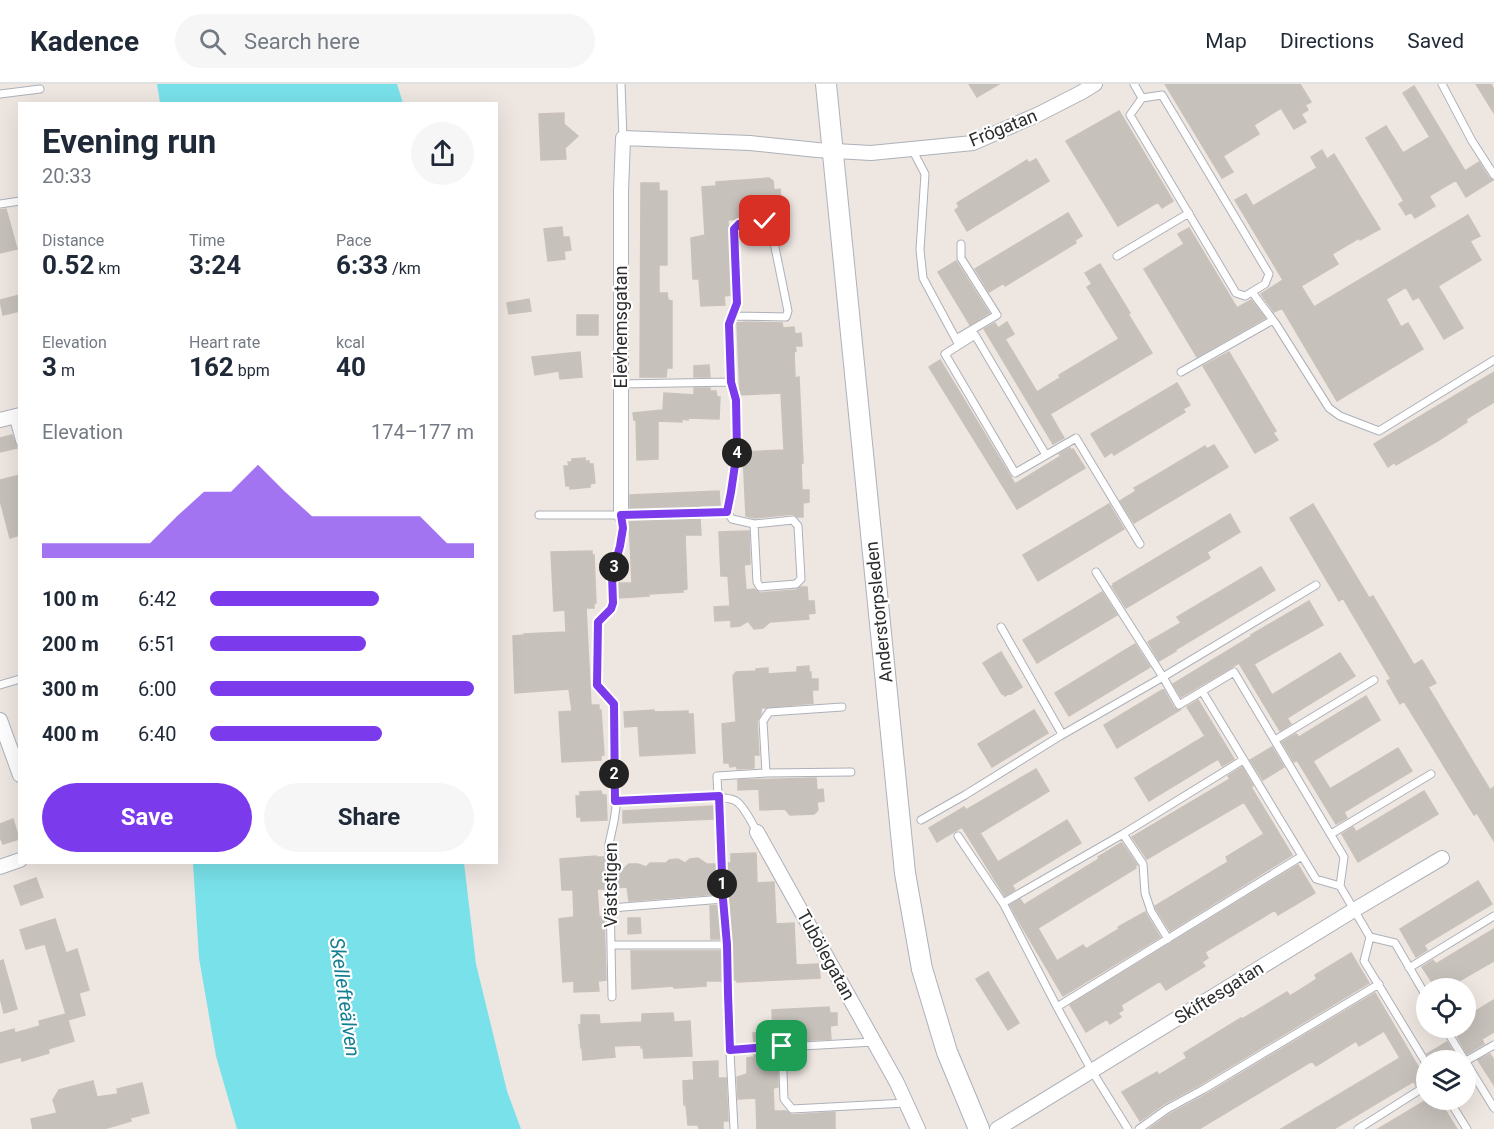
<!DOCTYPE html>
<html lang="en">
<head>
<meta charset="utf-8">
<style>
	:root { --surface:#fff; --page:#f6f6f7; --text:#1f2937; --muted:#747a83; --line:#e0e1e3; --accent:#7c3aed }
	body { margin:0; font-family:Roboto,sans-serif; background:var(--page); color:var(--text); height:100vh; display:flex; flex-direction:column; font-size:22px; white-space:nowrap }
	* { box-sizing:border-box; margin:0 }
	p { font-size:20px; color:var(--muted) }
	.icon { flex:none; width:33px; height:33px; fill:none; stroke:currentColor; stroke-width:2; stroke-linecap:round; stroke-linejoin:round }
	.map { position:relative; flex:1; overflow:hidden }
	.side { position:absolute; left:18px; top:18px; width:480px; height:762px; display:flex; flex-direction:column; background:var(--surface); border-radius:0px; box-shadow:0 6px 24px #0002 }
	.side>* { flex:none }
	.controls { position:absolute; left:1416px; top:894px; display:grid; gap:12px }
	.controls a { display:grid; place-items:center; width:60px; height:60px; border-radius:50%; background:var(--surface); box-shadow:0 6px 24px #0002; font-size:30px }
	.pin { position:absolute; display:grid; place-items:center; width:51px; height:51px; color:#fff; margin:-26px; border-radius:12px; box-shadow:0 3px 9px #0006 }
	.km { position:absolute; width:30px; height:30px; margin:-15px; border-radius:50%; background:#222; color:#fff; font-size:16px; line-height:30px; text-align:center }
	.round { display:grid; place-items:center; flex:none; width:63px; height:63px; border-radius:32px; background:var(--page) }
	.overview { display:flex; align-items:center; justify-content:space-between; height:102px; padding:0 24px }
	h1 { font-size:33px; font-weight:700; line-height:45px }
	.stats { display:grid; grid-template-columns:repeat(3,1fr); gap:9px; height:102px; padding:6px 24px }
	.stats div { display:grid; align-content:center }
	.stats b { font-size:26px; font-weight:700 }
	.stats small { font-size:16px; font-weight:400 }
	.stats p { font-size:16px }
	.chart { height:168px; padding:12px 24px }
	.chart p { display:flex; justify-content:space-between }
	.chart svg { width:100%; height:108px; margin-top:6px; fill:var(--accent); opacity:.7 }
	.action { display:flex; gap:12px; margin-top:auto; padding:12px 24px }
	.action a { flex:1; height:69px; border-radius:36px; background:var(--accent); color:#fff; font-size:24px; font-weight:700; line-height:69px; text-align:center }
	.action a+a { background:var(--page); color:var(--text) }
	ul { padding:0 24px; list-style:none; font-size:20px }
	li { display:grid; grid-template-columns:96px 72px 1fr; align-items:center; height:45px }
	li i { height:15px; border-radius:8px; background:var(--accent) }
	header { display:flex; align-items:center; gap:36px; box-sizing:border-box; height:84px; padding:0 30px; background:var(--surface); border-bottom:2px solid var(--line) }
	header strong { font-size:28px }
	nav { display:flex; gap:33px; margin-inline-start:auto; font-size:21px }
	.search { width:420px; height:54px; background:var(--page); display:flex; align-items:center; gap:15px; box-sizing:border-box; padding:0 21px; border-radius:33px; color:var(--muted); font-size:22px }
	.map>svg:first-child { display:block }
	.water { fill:#79e1ea }
	.building { fill:#c7c1bc; stroke:#c9c1ba; stroke-width:1.5 }
	.lines { fill:none; stroke-linecap:round; stroke-linejoin:round }
	.lane-casing { stroke:#adb1b9; stroke-width:9 }
	.street-casing { stroke:#adb1b9; stroke-width:16 }
	.secondary-casing { stroke:#adb1b9; stroke-width:22 }
	.lane { stroke:#fff; stroke-width:7 }
	.street { stroke:#fff; stroke-width:14 }
	.secondary { stroke:#fff; stroke-width:20 }
	.route-casing { stroke:#fff; stroke-width:12 }
	.route { stroke:#7c3aed; stroke-width:8 }
	.labels { text-anchor:middle; stroke-width:4.5; stroke-linejoin:round; paint-order:stroke }
	.street-label { font-size:18px; fill:#2d2d2d; stroke:#fff }
	.water-label { font-size:20px; font-style:italic; fill:#147f93; stroke:#fff }
</style>
</head>
<body>
<header>
<strong>Kadence</strong>
<div class="search"><svg class="icon" aria-label="search" viewBox="0 0 24 24"><circle cx="10" cy="10" r="6"/><path d="M15 15l6 6"/></svg>Search here</div>
<nav><a>Map</a><a>Directions</a><a>Saved</a></nav>
</header>
<div class="map">
<svg width="1494" height="1045" viewBox="0 0 1494 1045">
	<rect width="100%" height="100%" fill="#eee6e1"/>
	<path class="water" d="M157,0H397L403,19H160Z
		M193,779H464L476,880L507,1007L521,1045H237L216,972L199,874Z"/>
	<path class="building" d="M969,0H999L977,13Z
		M1165,0H1300L1311,18L1305,21L1308,26L1301,30L1306,38L1294,45L1281,24L1254,41L1259,50L1223,72L1233,88L1222,94Z
		M1476,0H1491L1494,6V29Z
		M1414,2L1465,87L1479,78L1489,94L1493,96L1466,113L1456,96L1429,112L1435,122L1415,134L1411,128L1406,131L1399,120L1404,117L1366,54L1386,42L1403,69L1430,53L1403,9Z
		M1119,27L1173,117L1162,124L1158,118L1118,142L1066,57Z
		M564,29V40L578,52L565,64L566,75L541,76L539,30Z
		M1322,66L1327,75L1334,70L1380,145L1360,156L1359,154L1332,170L1338,180L1301,202L1314,223L1468,131L1480,152L1470,157L1481,176L1438,202L1463,244L1444,255L1419,213L1413,216L1406,203L1386,215L1401,243L1408,239L1423,265L1337,317L1282,224L1274,228L1261,210L1283,196L1235,116L1246,110L1253,122L1317,84L1311,73Z
		M1036,75L1049,97L967,147L955,126L959,123L957,119L1027,76L1029,79Z
		M769,94L773,97L774,106L780,105L781,118H774V123L763,124V132L728,136L731,211L724,212L725,221L701,222L699,195H693L691,154L705,151L702,103L716,102V98Z
		M641,99H659V107H667V181H659V209H667L668,216L672,217V284H667L666,293H640Z
		M6,125L17,165L0,169V126Z
		M1068,129L1082,152L1075,156L1076,159L1005,202L1004,199L989,208L975,185Z
		M562,143L563,153H569L571,166L564,167L565,175L548,177L544,145Z
		M1189,144L1237,224L1251,216L1265,234L1197,273L1144,185L1184,160L1178,150Z
		M956,177L989,229L970,241L938,188Z
		M1100,180L1130,229L1128,230L1152,269L1050,330L1064,354L1053,360L984,245L995,239L998,244L1007,238L1014,250L1005,255L1037,308L1060,294L1059,291L1119,255L1087,203L1092,200L1085,189Z
		M20,211V227L3,231L0,216Z
		M529,215L531,227L509,230L507,219Z
		M577,231H598V251H577Z
		M746,238L782,239L783,244L794,243L795,250L801,249L802,262H795L796,267L794,268L795,294L799,293L803,379H801L802,406H809V418L803,419V433H798L793,430L754,434L746,432L743,368L784,366L781,309L740,311L737,239Z
		M580,268L582,293L560,295L559,287L535,291L532,273Z
		M1229,268L1276,347L1273,349L1278,356L1255,369L1203,282Z
		M940,276L1015,400L1061,372L1059,370L1070,364L1071,366L1073,365L1085,384L1017,425L929,283Z
		M709,281L710,293H694V282Z
		M1494,288V318L1466,335L1467,338L1439,356L1396,381L1395,378L1388,383L1374,360Z
		M1177,299L1190,321L1183,325L1185,328L1114,371L1112,368L1105,373L1091,350Z
		M694,304H710V307H716L717,313H720L719,335L688,334V336L682,335V338L658,337V375L637,376L636,336H634L633,329L663,326L664,309L694,311Z
		M12,351L17,364L0,368V354Z
		M1214,361L1228,383L1134,439L1120,417L1136,407L1134,404L1150,395L1205,362L1207,365Z
		M585,374V377H589V380H593L595,399L590,400V403L570,405V402H566L564,382H569L568,378H572V375Z
		M20,391V451L10,454L0,416V396Z
		M719,407L720,421L699,422V423L630,425V411Z
		M1109,420L1124,445L1038,497L1023,471Z
		M1313,420L1369,514L1373,512L1414,581L1422,576L1436,599L1428,603L1490,706L1494,703V757L1477,729L1474,731L1404,617L1400,620L1387,597L1391,595L1343,514L1339,517L1290,434Z
		M1230,430L1240,448L1207,468L1210,474L1126,524L1112,502L1114,501L1113,500Z
		M700,434L701,451H685L687,505L683,506V508L649,510V512L619,514L618,499H632L629,436Z
		M749,447L750,480L744,481L746,506L754,505L760,509L796,506L801,503H807L808,517H814L815,529L808,530L809,535L770,538L763,544L754,545L748,537L740,542L731,543V536L715,537L714,523L730,522L728,492H721L719,448Z
		M592,467V471H594L596,519H594V524H586L591,621H599V626H601L604,671H601V676L562,678L559,628L572,627L569,605L515,609L513,552L524,551V550L566,548L565,526L554,527L551,468Z
		M1261,483L1275,506L1175,566L1176,567L1159,577L1148,558L1181,539L1177,533Z
		M1102,508L1117,531L1037,579L1023,556Z
		M1309,517L1323,541L1254,580L1272,611L1340,569L1355,592L1287,634L1291,640L1280,647L1239,579L1181,613L1173,600L1252,552L1251,551Z
		M1135,560L1150,583L1069,632L1055,609Z
		M1001,568L1022,603L1011,610L1010,609L1005,612L1003,609L1002,610L983,579Z
		M809,582V588H811V595H818V606H812L813,619L761,624V630L757,637L759,671H754V684L737,685V682L730,683L729,679H724L722,640L736,638L733,592L736,588L756,587V585L768,584V590L797,588V583Z
		M1162,606H1164L1174,624L1180,626L1117,664L1104,641Z
		M1366,612L1380,636L1313,677L1330,705L1398,664L1412,687L1344,728L1347,734L1336,740L1297,676L1294,678L1282,658L1296,650L1299,653Z
		M1198,616L1234,675L1222,682L1218,675L1149,717L1135,694L1205,652L1187,623Z
		M654,626V628L688,627V630H693L695,669L640,672L638,642L625,643L624,628Z
		M1034,626L1048,649L992,683L978,660Z
		M1272,663L1284,683L1263,696L1250,676Z
		M1242,683L1253,702L1251,703L1292,771L1170,847L1156,825L1155,822L1157,821L1228,778L1226,773L1264,750L1244,718L1147,775L1132,753L1230,695L1228,692Z
		M1036,685L1049,707L980,749L998,778L1067,736L1081,759L1012,801L1015,806L1005,812L962,743L937,758L929,744L964,723L966,726Z
		M816,694L817,706L823,705L824,717L817,718L818,726L814,730L790,731L785,725L760,726L759,705L738,706V696Z
		M601,707L602,711H606L607,736L581,737V733H577L576,712H580V708Z
		M1424,707L1438,730L1358,778L1342,750L1353,743L1356,748Z
		M713,722V735L623,739V727Z
		M13,735L19,755L3,760L0,753V740Z
		M1121,759H1122L1137,781L1135,782L1136,784L1038,844L1057,877L1083,861L1086,865L1119,845L1118,843L1145,828L1160,853L1063,912L1021,841L1010,821L1020,815L1024,821L1099,775L1098,773Z
		M756,769L757,799L774,798L776,840L794,839L796,881L819,880L820,894L737,898V896H733V861L727,779H731V770Z
		M596,772V773H604V805H597L599,833L604,832L606,896L598,897L599,907L574,908V897L563,898L559,835L574,833L573,806H562L560,775Z
		M698,774L707,780H716L717,810L629,817L627,803L615,804V788L621,787L629,780H638L646,783L650,779H666L669,776L678,775L685,779L690,775Z
		M1298,781L1315,809L1278,831L1275,826L1205,868L1208,874L1202,878L1205,882L1166,906L1160,897L1121,921L1123,926L1118,929L1121,933L1110,940L1107,935L1086,948L1070,921Z
		M36,794L43,813L21,821L14,802Z
		M1478,797L1492,820L1424,861L1427,866L1416,873L1400,845Z
		M718,821L721,855H711L710,822Z
		M628,834H640L641,849L628,850Z
		M55,835L66,869L77,865L89,906L79,909L85,931L68,936L74,957L48,965L49,969L22,977L21,973L0,979V949L14,945L15,949L40,942L39,937L66,930L45,860L26,865L20,846Z
		M1494,845V877L1447,904H1436L1422,883L1433,876L1436,880Z
		M631,867H721V897H706V902L676,904H674V902L632,905Z
		M1351,869L1369,899L1201,1000L1164,1020L1140,1037L1122,1008L1157,988L1159,991L1187,974L1184,969L1241,934L1242,935L1287,908L1290,912L1303,904L1317,895L1315,891Z
		M3,876L17,925L4,929L0,913V877Z
		M988,888L1019,939L1008,946L976,895Z
		M1375,909L1426,996L1416,1002L1414,997L1334,1045H1281L1400,974L1384,947L1359,962L1356,957L1316,982L1312,977L1199,1045H1149L1170,1030L1207,1010Z
		M1494,916V948L1482,955L1484,960L1467,970L1457,952L1463,949L1459,944H1466V933Z
		M829,923L830,929H837V941L830,942L831,955L754,959L753,949L773,948L772,926Z
		M673,929L674,938L690,937L692,972L644,974L643,964H641V961L614,962L615,973L583,976L582,964H581L579,941H581V931H599L600,940L642,938V930Z
		M1447,958L1458,976H1431L1427,970Z
		M777,969L778,1003L773,1004L774,1027H786L792,1031L835,1028V1045H757L756,1014L738,1015L737,993L747,990V974L754,973V970Z
		M1490,970L1494,976V1001L1478,976Z
		M718,977V994H726L728,1037H723V1045H699L698,1041H688L686,1021H684L683,997L694,996L693,978Z
		M93,997L97,1013L118,1010L117,1005L142,999L149,1029L130,1034L131,1037L104,1045H33L31,1035L57,1029L53,1016L59,1006Z
		M1426,1008V1017L1439,1016L1457,1045H1378L1425,1017L1422,1011Z"/>
	<g class="lines">
		<g class="lane-casing">
			<path id="lane" d="M621,0L623,54
				M1134,0L1142,14
				M1442,0L1472,57L1494,91
				M0,10L40,5
				M1162,11L1269,190L1265,200L1245,212L1236,209L1130,31L1142,14Z
				M912,65L925,90L920,166L923,194L959,261
				M0,120L20,117
				M1117,172L1189,129
				M1252,208L1276,240L1329,324L1340,332L1379,347L1494,276
				M732,232L786,233L788,227L770,139L765,137L739,140L734,145L737,220L729,240L731,298L736,316L737,367L731,408L727,428L732,435L754,440L793,436L798,442L801,495L796,500L760,503L757,498L754,440
				M956,255L997,231L961,174V160
				M1181,288L1273,236
				M621,300L731,298
				M13,333L20,358
				M1046,371L975,251L945,270L1015,389L1076,354L1140,460
				M539,431H621L727,428
				M1096,488L1163,593L1179,621L1234,588L1344,773L1340,802
				M1001,543L1062,650
				M0,601L20,595
				M1202,607L1316,795L1340,802L1370,853L1395,859L1426,912
				M842,623L769,628L763,637L766,689L851,688
				M1275,656L1374,596
				M615,717C636,716 722,708 736,717C744,722 752,739 757,748
				M921,736L965,711L1060,652L1163,593L1316,501
				M1331,750L1431,690
				M958,752L1003,819L1057,923L1092,987L1128,1045
				M1003,819L1123,750
				M611,824L723,815
				M1370,853L1364,877L1426,979
				M1168,855L1151,827L1145,809L1143,780L1123,750L1243,676
				M611,861H727
				M1409,884L1494,832
				M612,913L609,760L614,737L616,723L614,620L597,601L598,538L611,524L613,519L612,491L620,462L623,444L621,431
				M1057,923L1302,772
				M1445,944L1494,1024
				M782,962L784,1015L792,1025L906,1019
				M730,966L874,958
				M1466,977L1494,961
				M1449,1016L1467,1045
				M734,1045L727,910V861L723,815L717,692L766,689
				M1139,1045L1167,1025L1204,1005L1379,900
				M1358,1045L1426,1002"/>
		</g>
		<g class="street-casing">
			<path id="street" d="M0,336L20,331
				M621,431V108L623,54L750,59L817,66L871,69L973,59L1039,30L1082,8L1095,0
				M0,636L20,691
				M757,748L897,999L918,1045
				M0,783L20,776
				M997,1045L1354,826L1442,774"/>
		</g>
		<g class="secondary-casing">
			<path id="secondary" d="M826,0L905,789L922,885L947,968L979,1045"/>
		</g>
		<use href="#lane" class="lane"/>
		<use href="#street" class="street"/>
		<use href="#secondary" class="secondary"/>
	</g>
	<g class="lines">
		<g class="route-casing">
			<path id="route" d="M765,137L739,140L734,145L737,219L729,240L731,298L736,316L737,367L731,408L727,428L621,431L623,444L620,462L612,491L613,519L611,525L598,538L597,601L614,620L615,717L719,712L723,815L727,861L728,910L730,966L782,962"/>
		</g>
		<use href="#route" class="route"/>
	</g>
	<g class="labels">
		<g class="street-label">
			<text transform="translate(1003 44) rotate(-22)" y="6">Frögatan</text>
			<text transform="translate(621 243) rotate(-90)" y="6">Elevhemsgatan</text>
			<text transform="translate(879 528) rotate(-96)" y="6">Anderstorpsleden</text>
			<text transform="translate(611 801) rotate(-90)" y="6">Väststigen</text>
			<text transform="translate(826 871) rotate(61)" y="6">Tubölegatan</text>
			<text transform="translate(1219 909) rotate(-32)" y="6">Skiftesgatan</text>
		</g>
		<g class="water-label">
			<text transform="translate(345 913) rotate(82)" y="7">Skellefteälven</text>
		</g>
	</g>
</svg>
<div class="controls">
<a><svg class="icon" aria-label="locate" viewBox="0 0 24 24"><circle cx="12" cy="12" r="6"/><path d="M12 2v4M12 18v4M2 12h4M18 12h4"/></svg></a>
<a><svg class="icon" aria-label="layers" viewBox="0 0 24 24"><path d="M12 4l9 5-9 5-9-5zM3 14l9 5 9-5"/></svg></a>
</div>
<div class="pin" style="left:782px;top:962px;background:#1e9e55"><svg class="icon" aria-label="arrive" viewBox="0 0 24 24"><path d="M6 21V4h12l-3 4 3 4H6"/></svg></div>
<div class="pin" style="left:765px;top:137px;background:#d93025"><svg class="icon" aria-label="check" viewBox="0 0 24 24"><path d="M5 12l5 5 9-10"/></svg></div>
<b class="km" style="left:722px;top:800px">1</b>
<b class="km" style="left:614px;top:690px">2</b>
<b class="km" style="left:614px;top:483px">3</b>
<b class="km" style="left:737px;top:369px">4</b>
<section class="side">
<div class="overview"><div><h1>Evening run</h1><p>20:33</p></div><a class="round"><svg class="icon" aria-label="share" viewBox="0 0 24 24"><path d="M12 15V3M7 8l5-5 5 5M5 13v7h14v-7"/></svg></a></div>
<div class="stats">
<div><p>Distance</p><b>0.52<small> km</small></b></div>
<div><p>Time</p><b>3:24</b></div>
<div><p>Pace</p><b>6:33<small> /km</small></b></div>
</div>
<div class="stats">
<div><p>Elevation</p><b>3<small> m</small></b></div>
<div><p>Heart rate</p><b>162<small> bpm</small></b></div>
<div><p>kcal</p><b>40</b></div>
</div>
<div class="chart"><p><span>Elevation</span>174–177 m</p>
<svg viewBox="0 0 160 44" preserveAspectRatio="none"><path d="M0 44V38L10 38L20 38L30 38L40 38L50 27L60 17L70 17L80 6L90 17L100 27L110 27L120 27L130 27L140 27L150 38L160 38V44z"/></svg>
</div>
<ul>
<li><b>100 m</b>6:42<i style="width:64%"></i></li>
<li><b>200 m</b>6:51<i style="width:59%"></i></li>
<li><b>300 m</b>6:00<i style="width:100%"></i></li>
<li><b>400 m</b>6:40<i style="width:65%"></i></li>
</ul>
<div class="action"><a>Save</a><a>Share</a></div>
</section>
</div>
</body>
</html>
